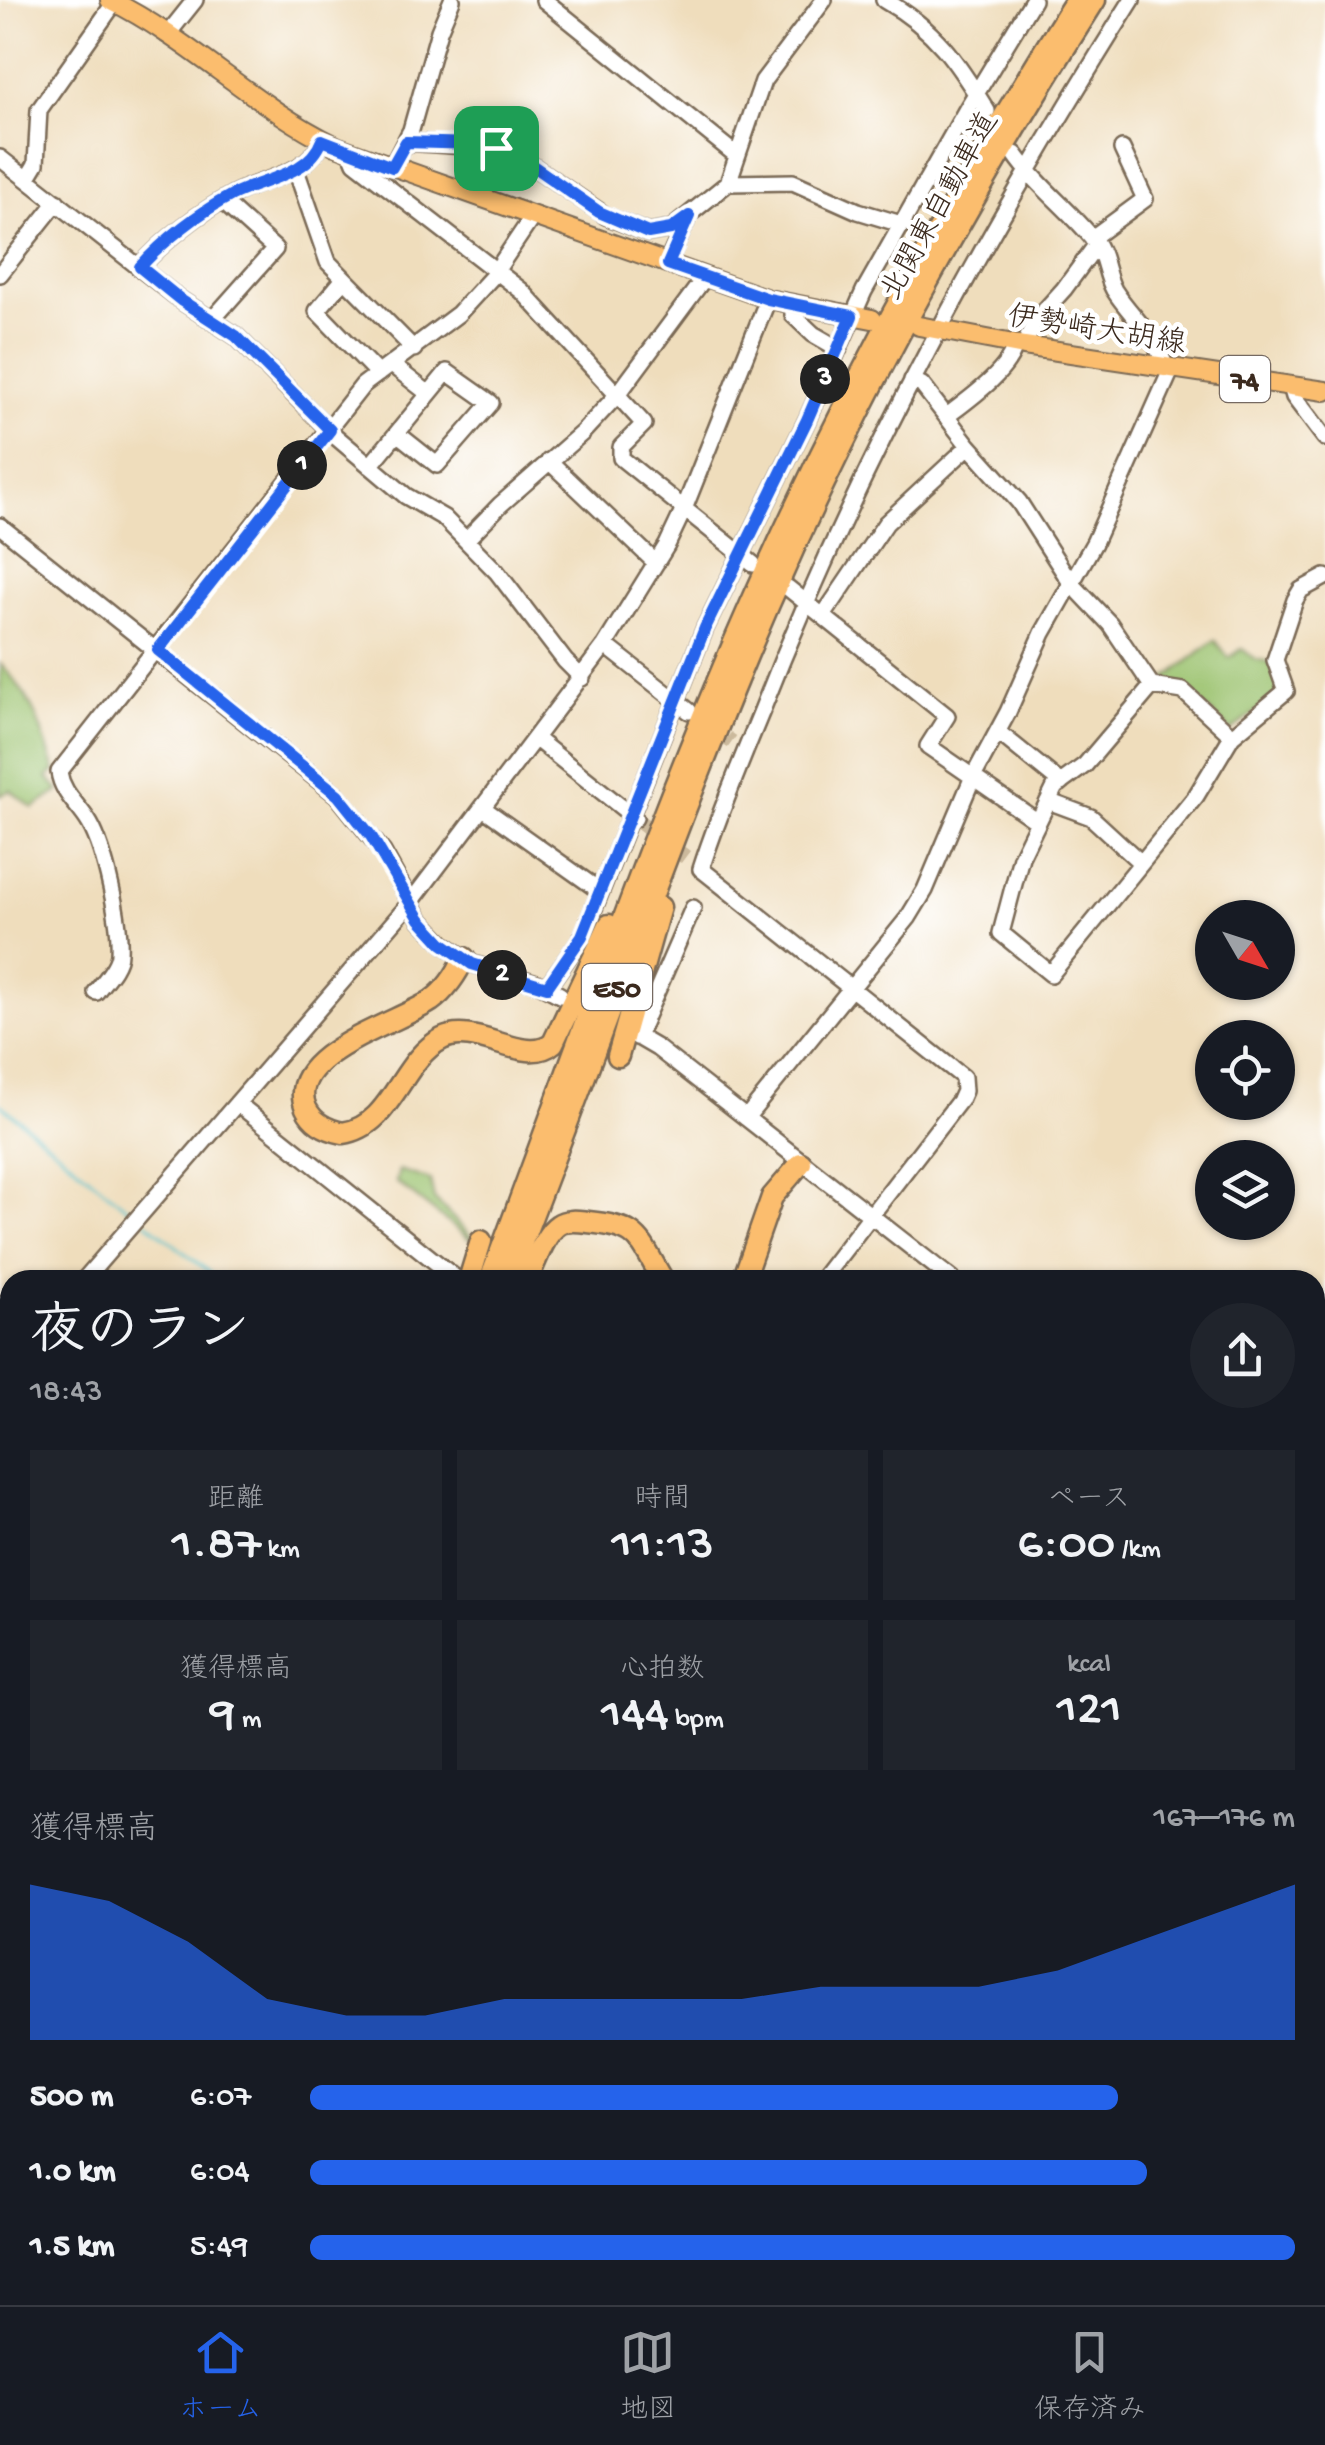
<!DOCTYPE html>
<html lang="ja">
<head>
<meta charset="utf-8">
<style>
	:root { --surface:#171b24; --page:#20242c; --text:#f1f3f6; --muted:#9ea1a6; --line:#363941; --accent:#2563eb }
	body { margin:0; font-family:"Gochi Hand","Klee One",sans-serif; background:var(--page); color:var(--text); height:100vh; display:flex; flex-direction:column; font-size:38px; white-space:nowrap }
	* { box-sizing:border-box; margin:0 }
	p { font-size:32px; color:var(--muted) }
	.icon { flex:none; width:55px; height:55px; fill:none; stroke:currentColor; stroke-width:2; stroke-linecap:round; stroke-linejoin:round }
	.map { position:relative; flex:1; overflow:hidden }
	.details { position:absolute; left:0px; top:1270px; width:1325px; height:1035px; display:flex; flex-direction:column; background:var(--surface); border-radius:30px 30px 0 0; box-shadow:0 2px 8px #0004 }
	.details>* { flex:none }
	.needle { width:65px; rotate:129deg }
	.fabs { position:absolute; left:1195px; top:900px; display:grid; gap:20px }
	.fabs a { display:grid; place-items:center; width:100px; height:100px; border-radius:50%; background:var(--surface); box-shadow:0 2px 8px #0004; font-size:50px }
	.pin { position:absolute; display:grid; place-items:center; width:85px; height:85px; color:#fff; margin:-42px; border-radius:20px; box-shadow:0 5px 15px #0006 }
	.km { position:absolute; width:50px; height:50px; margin:-25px; border-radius:50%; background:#222; color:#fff; font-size:28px; line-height:50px; text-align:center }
	.round { display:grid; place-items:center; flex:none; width:105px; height:105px; border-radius:52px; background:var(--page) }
	.headline { display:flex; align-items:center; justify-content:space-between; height:170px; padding:0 30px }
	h1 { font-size:55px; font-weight:600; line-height:75px }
	.metrics { display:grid; grid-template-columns:repeat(3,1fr); gap:15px; height:170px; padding:10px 30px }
	.metrics div { display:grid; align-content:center; border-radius:0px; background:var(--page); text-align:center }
	.metrics b { font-size:50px; font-weight:600 }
	.metrics small { font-size:28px; font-weight:400 }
	.metrics p { font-size:28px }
	.chart { height:280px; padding:20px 30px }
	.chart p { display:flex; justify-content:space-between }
	.chart svg { width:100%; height:180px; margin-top:10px; fill:var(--accent); opacity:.7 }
	ul { padding:0 30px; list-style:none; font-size:32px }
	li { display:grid; grid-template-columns:160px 120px 1fr; align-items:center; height:75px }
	li i { height:25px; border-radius:12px; background:var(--accent) }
	.dock { display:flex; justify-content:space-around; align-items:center; height:140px; border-top:2px solid var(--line); background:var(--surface); font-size:28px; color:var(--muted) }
	.dock a { display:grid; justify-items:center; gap:5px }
	.dock .active { color:var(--accent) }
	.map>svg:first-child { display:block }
	.green { fill:#9cc36f; stroke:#6c7646; stroke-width:2.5 }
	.water { fill:#52c0ca; stroke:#467574; stroke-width:2.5 }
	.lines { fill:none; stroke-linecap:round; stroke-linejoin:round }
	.stream { stroke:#52c0ca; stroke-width:2.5 }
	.minor-tunnel { stroke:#cbb99c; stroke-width:15; stroke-dasharray:15 8; stroke-linecap:butt }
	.minor-casing { stroke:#7a6955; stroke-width:20 }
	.major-casing { stroke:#7a6955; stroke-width:22 }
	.highway-casing { stroke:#7a6955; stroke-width:25 }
	.minor { stroke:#fff; stroke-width:15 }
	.major { stroke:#fbbd6e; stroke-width:18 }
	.highway { stroke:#fbbd6e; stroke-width:20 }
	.route-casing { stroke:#fff; stroke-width:20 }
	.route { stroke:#2563eb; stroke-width:12 }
	.labels { text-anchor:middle; stroke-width:9; stroke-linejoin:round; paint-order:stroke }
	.shield { fill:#fff; stroke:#766a62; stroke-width:2.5 }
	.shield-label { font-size:28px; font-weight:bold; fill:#3b2a1e }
	.street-label { font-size:30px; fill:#3b2a1e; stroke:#fff }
</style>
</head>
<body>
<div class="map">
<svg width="1325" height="2305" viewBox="0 0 1325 2305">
	<rect width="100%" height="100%" fill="#fff"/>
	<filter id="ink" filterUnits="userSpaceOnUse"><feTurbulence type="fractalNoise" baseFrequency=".01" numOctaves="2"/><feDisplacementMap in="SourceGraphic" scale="20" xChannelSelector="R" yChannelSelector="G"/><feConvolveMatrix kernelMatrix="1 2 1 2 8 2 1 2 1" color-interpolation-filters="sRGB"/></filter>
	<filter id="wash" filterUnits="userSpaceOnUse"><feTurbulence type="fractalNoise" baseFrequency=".0048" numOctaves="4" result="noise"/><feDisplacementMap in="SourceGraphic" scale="40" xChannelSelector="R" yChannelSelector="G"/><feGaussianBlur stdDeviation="2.25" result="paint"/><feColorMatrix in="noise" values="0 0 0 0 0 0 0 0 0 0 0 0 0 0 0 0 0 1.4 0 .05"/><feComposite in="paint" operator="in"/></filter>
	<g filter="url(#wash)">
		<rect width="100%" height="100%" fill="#efddbc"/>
		<path class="green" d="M1215,640L1229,658L1242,649L1255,659L1270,662L1283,691L1231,731L1182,688L1158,685Z
			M0,664C33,696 41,728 55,771L48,777L59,791L33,808L10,790L0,796Z
			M399,1170L430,1180L434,1199L473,1238L472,1241L396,1182Z"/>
		<path class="water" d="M1325,2189V2305H1039L1043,2295H1315V2198Z"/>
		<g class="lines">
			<path class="stream" d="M0,1104L132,1212
				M146,1222L219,1280
				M0,2108L10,2118
				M251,2295L272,2305"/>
		</g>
	</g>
	<g filter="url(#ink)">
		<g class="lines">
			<path class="minor-tunnel" d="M708,725L732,742
				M637,820L688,859"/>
			<g class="minor-casing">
				<path id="minor" d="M544,0L736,155
					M884,0C936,29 957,62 987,111
					M167,35L195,0
					M405,142L496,148L530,164L606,216L648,233L671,229L728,183L763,81L824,0
					M351,152L355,162L522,291L644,424L621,447V458L753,564
					M1015,154C1037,186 1069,209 1094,240C1106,255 1105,274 1114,290C1131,317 1157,336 1165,367
					M0,158L182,301L236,336L335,436L406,496L444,518L497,572L565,661L582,678
					M392,167L411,130L439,31L452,0
					M296,170L328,262L414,349
					M27,179L36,164L39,110L115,2
					M728,183L793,182L858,211L901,224
					M1092,238L1145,199L1122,149
					M667,264L686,222
					M140,267C164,240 200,212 232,195C262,178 308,176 322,140
					M0,274L57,202
					M343,280L317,311L378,374
					M793,305V315L813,334L839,349
					M212,320L275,249L222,201
					M1024,346L1035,321L1064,289L1097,244
					M392,365L429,394
					M912,380L922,385L969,446L1019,502L1071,583L1110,624L1152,686L1183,691L1232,736
					M1291,386L1294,397L1325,438
					M947,416C968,400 1011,370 1015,344
					M549,461L656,563
					M370,466L447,372L491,403L437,465L398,434
					M0,526L337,795L383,852L420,919L443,943L473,964L537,983L560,995
					M466,540L500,505L582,433L619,393L705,277
					M788,588L947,716L928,746L1038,822
					M823,616L886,523L969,446
					M605,645L689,711
					M1152,686L1085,765L1055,787L1021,857L1001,933L1051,974L1196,796L1232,736L1286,691L1275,660L1295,600L1301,590L1325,577
					M998,732L1061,783
					M536,739L635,818
					M1048,801L1091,817L1141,863
					M483,808L600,891
					M547,987L583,936L705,628L807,420L864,291L968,107L1033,0
					M96,992C104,981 119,966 119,953C121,923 105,850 90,824C80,806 62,794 59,772L363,385L458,314L492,277L533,216
					M633,1034L657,1048L953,1280
					M637,1037L693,908
					M237,1103L458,1280
					M746,1118L908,918L925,890L972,779L1008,712L1043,633L1094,543L1172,368
					M84,1280L411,902L605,645L667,545L684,509L768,299
					M821,1280L960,1100L964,1091L963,1077L701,869C718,816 740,764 761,713C859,462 989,227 1132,0
					M0,1304L10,1312
					M0,1377L10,1365
					M0,1545L10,1533
					M1315,1555L1325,1562
					M0,1595L10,1591
					M0,1710L10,1717
					M1315,1714L1325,1706
					M0,1751L10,1737
					M1315,1930L1325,1919
					M1315,1964L1325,1972
					M0,2209L10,2191
					M278,2295L295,2305
					M536,2295L552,2305
					M602,2295L617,2305
					M746,2295L752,2305
					M886,2295L891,2305
					M36,2305L43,2295
					M653,2305L658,2295
					M965,2305L984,2295"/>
			</g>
			<g class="major-casing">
				<path id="major" d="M110,0C191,40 255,107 336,146L768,299L872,319
					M919,326L1024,346L1325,391
					M0,2173L10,2180
					M172,2295L186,2305"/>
			</g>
			<g class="highway-casing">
				<path id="highway" d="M464,958C457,974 445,991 431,1001C398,1023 283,1055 306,1108C313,1123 328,1130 343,1133C393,1126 400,1060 442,1039C476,1022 526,1067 553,1043L609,925
					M618,1056L660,907
					M469,1280L481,1241
					M490,1280C577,1050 656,815 757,590C849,385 955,190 1076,0
					M507,1280C596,1055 673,826 769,604C860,394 972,193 1095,0
					M527,1280C535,1265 543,1235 558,1225C566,1219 579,1221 588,1222C641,1227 638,1238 663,1280
					M743,1280L772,1197L801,1163
					M1315,2134L1325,2129
					M0,2269L10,2253
					M0,2300L10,2284
					M1012,2305L1030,2295
					M1038,2305L1056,2295"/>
			</g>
			<use href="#minor" class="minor"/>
			<use href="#major" class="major"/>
			<use href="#highway" class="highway"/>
		</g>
	</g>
	<g class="lines" filter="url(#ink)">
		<g class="route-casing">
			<path id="route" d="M322,140L392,167L406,142L474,144L504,150L530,164L599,212L648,233L671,229L689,216L668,264L768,299L852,316L807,420L705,628L582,936L547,987L472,964L442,943L420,919L371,836L338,795L158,650L330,430L236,336L182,301L140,267C164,240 200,212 232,195C262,179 309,176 322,140Z"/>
		</g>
		<use href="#route" class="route"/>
	</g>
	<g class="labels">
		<g class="shield">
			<rect x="1220" y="356" width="50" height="46" rx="8"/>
			<rect x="582" y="964" width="70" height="46" rx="8"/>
		</g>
		<g class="shield-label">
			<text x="1245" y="389">74</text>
			<text x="617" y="997">E50</text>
		</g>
		<g class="street-label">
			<text transform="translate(938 205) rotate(-61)" y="10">北関東自動車道</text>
			<text transform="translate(1097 328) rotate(9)" y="10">伊勢崎大胡線</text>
		</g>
	</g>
</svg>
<div class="fabs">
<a><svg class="needle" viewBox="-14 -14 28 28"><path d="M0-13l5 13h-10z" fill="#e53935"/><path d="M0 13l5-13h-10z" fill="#9ea1a6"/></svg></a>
<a><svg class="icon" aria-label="locate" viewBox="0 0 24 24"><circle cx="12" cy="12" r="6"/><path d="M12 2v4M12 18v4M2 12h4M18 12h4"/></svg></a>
<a><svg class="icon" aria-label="layers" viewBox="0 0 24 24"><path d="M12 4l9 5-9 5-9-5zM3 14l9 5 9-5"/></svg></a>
</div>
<div class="pin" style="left:496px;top:148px;background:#1e9e55"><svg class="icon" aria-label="arrive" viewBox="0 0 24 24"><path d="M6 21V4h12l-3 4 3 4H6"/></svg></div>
<b class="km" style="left:302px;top:465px">1</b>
<b class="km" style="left:502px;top:975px">2</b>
<b class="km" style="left:825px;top:379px">3</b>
<section class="details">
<div class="headline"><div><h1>夜のラン</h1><p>18:43</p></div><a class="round"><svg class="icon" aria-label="share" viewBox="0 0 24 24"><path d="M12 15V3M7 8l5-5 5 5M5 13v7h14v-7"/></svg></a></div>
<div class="metrics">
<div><p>距離</p><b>1.87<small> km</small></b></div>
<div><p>時間</p><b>11:13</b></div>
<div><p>ペース</p><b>6:00<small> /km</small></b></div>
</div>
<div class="metrics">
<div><p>獲得標高</p><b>9<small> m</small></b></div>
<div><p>心拍数</p><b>144<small> bpm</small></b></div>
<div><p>kcal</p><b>121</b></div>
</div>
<div class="chart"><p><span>獲得標高</span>167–176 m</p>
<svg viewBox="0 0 160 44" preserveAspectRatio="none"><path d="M0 44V6L10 10L20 20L30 34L40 38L50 38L60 34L70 34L80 34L90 34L100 31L110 31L120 31L130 27L140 20L150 13L160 6V44z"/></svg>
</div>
<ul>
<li><b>500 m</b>6:07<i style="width:82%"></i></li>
<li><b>1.0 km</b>6:04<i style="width:85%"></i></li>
<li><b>1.5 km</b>5:49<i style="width:100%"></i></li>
</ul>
</section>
</div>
<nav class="dock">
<a class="active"><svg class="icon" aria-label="home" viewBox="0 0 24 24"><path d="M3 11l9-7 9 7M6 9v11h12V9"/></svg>ホーム</a>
<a><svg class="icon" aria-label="map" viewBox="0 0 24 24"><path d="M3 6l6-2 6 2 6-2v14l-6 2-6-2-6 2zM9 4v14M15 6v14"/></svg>地図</a>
<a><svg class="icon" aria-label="saved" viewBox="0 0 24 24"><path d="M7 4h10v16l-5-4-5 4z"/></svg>保存済み</a>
</nav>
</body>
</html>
